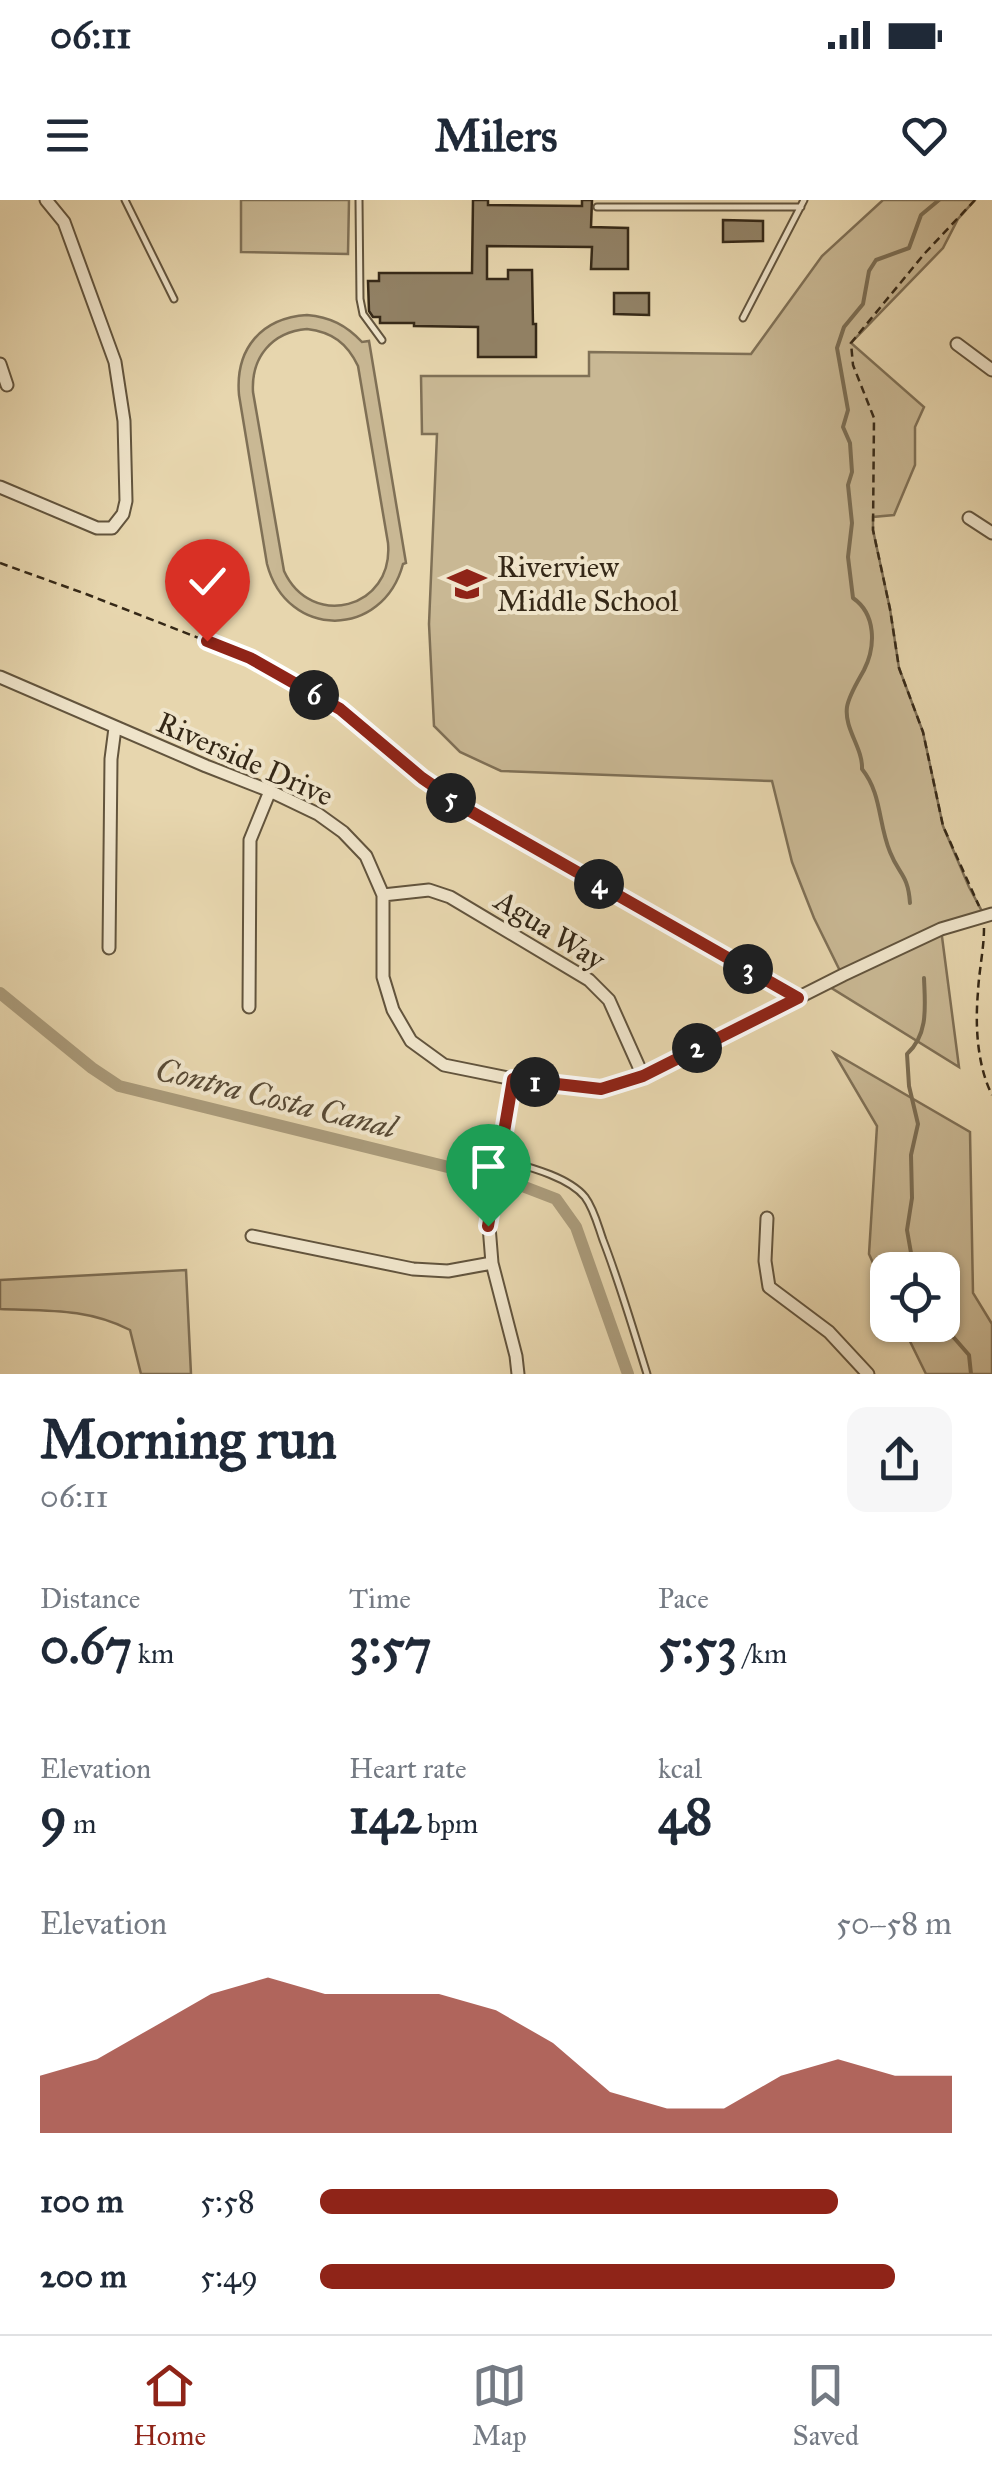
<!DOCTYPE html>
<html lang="en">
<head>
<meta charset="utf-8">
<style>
	:root { --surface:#fff; --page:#f6f6f7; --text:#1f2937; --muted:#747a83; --line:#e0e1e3; --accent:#8f2418 }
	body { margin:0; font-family:"IM FELL Great Primer",serif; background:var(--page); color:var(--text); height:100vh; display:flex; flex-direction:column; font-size:38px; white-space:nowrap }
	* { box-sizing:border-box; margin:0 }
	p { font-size:32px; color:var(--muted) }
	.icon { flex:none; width:55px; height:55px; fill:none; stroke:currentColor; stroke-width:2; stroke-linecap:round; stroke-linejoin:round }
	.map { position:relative; height:1174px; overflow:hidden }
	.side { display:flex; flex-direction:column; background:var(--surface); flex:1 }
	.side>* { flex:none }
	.tools { position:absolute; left:870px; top:1052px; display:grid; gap:20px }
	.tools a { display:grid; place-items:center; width:90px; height:90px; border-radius:20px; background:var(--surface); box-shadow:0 2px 8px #0004; font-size:50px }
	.pin { position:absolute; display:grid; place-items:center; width:85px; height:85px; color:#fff; margin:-102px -42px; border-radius:50% 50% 50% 0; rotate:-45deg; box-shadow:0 0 10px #0007 }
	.pin .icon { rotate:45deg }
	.km { position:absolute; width:50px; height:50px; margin:-25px; border-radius:50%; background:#222; color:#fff; font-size:28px; line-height:50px; text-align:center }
	.round { display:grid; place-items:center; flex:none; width:105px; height:105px; border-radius:20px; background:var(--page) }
	.head { display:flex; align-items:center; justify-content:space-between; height:170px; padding:0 40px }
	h1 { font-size:55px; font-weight:800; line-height:75px }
	.figures { display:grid; grid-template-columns:repeat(3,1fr); gap:15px; height:170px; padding:10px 40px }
	.figures div { display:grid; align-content:center }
	.figures b { font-size:50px; font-weight:800 }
	.figures small { font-size:28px; font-weight:400 }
	.figures p { font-size:28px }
	.chart { height:280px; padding:20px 40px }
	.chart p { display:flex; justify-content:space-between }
	.chart svg { width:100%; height:180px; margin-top:10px; fill:var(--accent); opacity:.7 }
	ul { padding:0 40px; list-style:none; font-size:32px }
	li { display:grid; grid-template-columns:160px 120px 1fr; align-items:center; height:75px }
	li i { height:25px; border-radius:12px; background:var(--accent) }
	.status { display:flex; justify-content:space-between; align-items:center; height:70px; padding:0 50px; background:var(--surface); direction:ltr }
	.status svg { height:28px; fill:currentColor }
	header { display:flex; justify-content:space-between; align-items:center; height:130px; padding:0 40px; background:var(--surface); font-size:45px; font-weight:800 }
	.dock { display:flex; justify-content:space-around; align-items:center; height:140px; border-top:2px solid var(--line); background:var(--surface); font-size:28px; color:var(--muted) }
	.dock a { display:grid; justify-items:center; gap:5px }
	.dock .active { color:var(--accent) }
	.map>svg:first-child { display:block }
	.green { fill:#c9b894; stroke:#7f7056; stroke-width:2.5; fill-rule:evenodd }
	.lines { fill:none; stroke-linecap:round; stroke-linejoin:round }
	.stream { stroke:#7b6d53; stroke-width:4 }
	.canal { stroke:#aa9b7b; stroke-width:12 }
	.building { fill:#928266; stroke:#352817; stroke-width:2.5 }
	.lane-casing { stroke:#62543d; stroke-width:9 }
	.street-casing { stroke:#62543d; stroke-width:15 }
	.path { stroke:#352817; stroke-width:2.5; stroke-dasharray:8 5; stroke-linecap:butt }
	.lane { stroke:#efe4ca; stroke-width:5 }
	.street { stroke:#efe4ca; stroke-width:11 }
	.route-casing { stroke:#fff; stroke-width:20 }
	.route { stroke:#8f2418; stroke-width:12 }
	.labels { text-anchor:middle; stroke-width:8; stroke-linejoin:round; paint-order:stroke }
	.poi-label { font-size:30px; fill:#352817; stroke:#efe4ca; text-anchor:start }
	.street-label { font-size:30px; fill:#352817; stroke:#efe4ca }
	.water-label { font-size:32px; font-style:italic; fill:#584a35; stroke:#efe4ca }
</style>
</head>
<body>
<div class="status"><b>06:11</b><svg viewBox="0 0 49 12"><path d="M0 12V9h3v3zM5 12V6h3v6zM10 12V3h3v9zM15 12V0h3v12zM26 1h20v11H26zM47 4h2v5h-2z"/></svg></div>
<header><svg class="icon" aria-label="menu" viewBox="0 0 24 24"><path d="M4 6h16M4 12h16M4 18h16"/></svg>Milers<svg class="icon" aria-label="heart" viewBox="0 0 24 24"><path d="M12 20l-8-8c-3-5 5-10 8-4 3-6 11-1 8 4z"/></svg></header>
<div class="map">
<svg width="992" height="1174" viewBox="0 0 992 1174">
	<rect width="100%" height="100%" fill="#e7d6ae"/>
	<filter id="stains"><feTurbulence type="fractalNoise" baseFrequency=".002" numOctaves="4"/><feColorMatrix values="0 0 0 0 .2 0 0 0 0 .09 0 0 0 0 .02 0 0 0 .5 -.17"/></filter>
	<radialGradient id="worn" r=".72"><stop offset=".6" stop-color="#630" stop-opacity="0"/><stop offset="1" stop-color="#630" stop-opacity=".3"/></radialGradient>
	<path class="green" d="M241,0H349L348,54L241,52Z
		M883,0H975L958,19L943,48L851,143L924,207L915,227V265L894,315L873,317V330L890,409L899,468L923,532L943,626L969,687L984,715L941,729L959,867L825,784L842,775L814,718L792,662L772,581L501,571L460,552L434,526L429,424L437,234H422L421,176H589V152L751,154L822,56Z
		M307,115C330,117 346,125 362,142L369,141L406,363L403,364C383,439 287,440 267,364L239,195C235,149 261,118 307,115ZM307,129C332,132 347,143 358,166L388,343C394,409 311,430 284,371L253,192C251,157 272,132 307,129Z
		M834,853L970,932L973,1093L992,1124V1174H926L902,1125H942V1070H888L887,1094L869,1054L877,926Z
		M186,1070L191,1174H141L130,1130C87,1108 47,1111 0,1109V1080Z"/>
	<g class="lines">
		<path class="stream" d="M910,703C908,674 899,675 890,652C878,623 882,594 862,569C863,548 844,529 847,507C849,495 858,481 864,470C876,446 876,414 853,398L848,357L852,323L848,285L852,272L850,243L843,227L848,210L837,148L844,127L863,104L869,71L876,60L909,48L921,15L939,0
			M914,1070L907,1030L912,998L911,955L918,924L909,886L907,854C929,834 925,805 924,778
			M942,1124L969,1155L971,1174"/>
		<path class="canal" d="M0,793L92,868L119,886L517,984L556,999L576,1027L628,1174"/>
	</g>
	<path class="building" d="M473,0H488V5L582,6V0H592L591,27L628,28V69H591L592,47L487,46V79H508V70H532L533,124H536V157H478V127L414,126V123H380V117H373L369,111L368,81H379V73H472Z
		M723,20L763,21V41L723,42Z
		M614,93H649V115L614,114Z"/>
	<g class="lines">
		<g class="lane-casing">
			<path id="lane" d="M125,0L174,99
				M359,0L360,99L363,114L382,140
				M597,7H801
				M743,118L804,0
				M500,959C525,966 568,976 585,997C594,1009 598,1026 603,1040C620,1084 633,1129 647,1174"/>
		</g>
		<g class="street-casing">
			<path id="street" d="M957,144L992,170
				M0,164L7,185
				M0,287L97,328H112L123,314L126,301L124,221L115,162L64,22L46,0
				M969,318L992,333
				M0,477L206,566L270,591L318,614L343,632L366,656L383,695V777L393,810L411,841L444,865L513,879L601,889L643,876L843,775L941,729L992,714
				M383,695L429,690L450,697L589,780L609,800L643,876
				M109,748L111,559L115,528
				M249,807L250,640L270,591
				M513,879L489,1026L492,1063L516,1156L518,1174
				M767,1018L765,1061L769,1087L829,1132L868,1174
				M252,1036L413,1069L448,1071L492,1063"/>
		</g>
		<path class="path" d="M975,0L925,53L851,143L853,165L874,218L873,330L890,409L899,468L923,532L943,626L979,706
			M0,363L86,394L250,458L340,509L422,578L469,611L784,790
			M984,728C984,749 979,770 978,792C975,825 977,865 992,895"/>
		<use href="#lane" class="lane"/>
		<use href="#street" class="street"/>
	</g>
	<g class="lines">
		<g class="route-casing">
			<path id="route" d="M207,441L250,458L340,509L422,578L470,611L798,798L643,876L601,889L513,879L488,1026"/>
		</g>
		<use href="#route" class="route"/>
	</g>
	<defs>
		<g id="school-bare" transform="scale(3)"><path d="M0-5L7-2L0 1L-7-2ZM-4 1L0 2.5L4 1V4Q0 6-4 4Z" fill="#8f2418" stroke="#efe4ca" stroke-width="2.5" paint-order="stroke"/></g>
	</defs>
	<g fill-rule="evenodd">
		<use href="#school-bare" x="467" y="384"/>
	</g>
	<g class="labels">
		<g class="poi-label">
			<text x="497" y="377">Riverview<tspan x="497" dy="34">Middle School</tspan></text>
		</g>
		<g class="street-label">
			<text transform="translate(245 559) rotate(24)" y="10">Riverside Drive</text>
			<text transform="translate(550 730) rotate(32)" y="10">Agua Way</text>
		</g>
		<g class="water-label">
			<text transform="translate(276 898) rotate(14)" y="11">Contra Costa Canal</text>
		</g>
	</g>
	<rect width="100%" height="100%" filter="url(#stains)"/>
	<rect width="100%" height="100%" fill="url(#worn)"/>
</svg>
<div class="tools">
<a><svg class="icon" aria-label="locate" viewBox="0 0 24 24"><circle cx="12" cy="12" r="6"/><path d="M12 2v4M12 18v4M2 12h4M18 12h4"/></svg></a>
</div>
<div class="pin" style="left:488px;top:1026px;background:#1e9e55"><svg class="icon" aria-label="arrive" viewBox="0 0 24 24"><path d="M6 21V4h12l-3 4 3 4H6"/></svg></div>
<div class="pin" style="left:207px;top:441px;background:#d93025"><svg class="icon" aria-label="check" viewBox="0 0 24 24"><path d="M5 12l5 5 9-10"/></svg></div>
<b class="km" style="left:535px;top:882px">1</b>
<b class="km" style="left:697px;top:848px">2</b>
<b class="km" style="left:748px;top:769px">3</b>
<b class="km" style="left:599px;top:684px">4</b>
<b class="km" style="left:451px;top:598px">5</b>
<b class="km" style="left:314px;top:495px">6</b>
</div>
<section class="side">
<div class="head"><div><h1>Morning run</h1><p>06:11</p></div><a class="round"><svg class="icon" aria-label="share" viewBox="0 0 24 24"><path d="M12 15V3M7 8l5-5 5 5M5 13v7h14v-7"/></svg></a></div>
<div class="figures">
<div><p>Distance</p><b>0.67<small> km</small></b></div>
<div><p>Time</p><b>3:57</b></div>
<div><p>Pace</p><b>5:53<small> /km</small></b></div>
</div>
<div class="figures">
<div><p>Elevation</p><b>9<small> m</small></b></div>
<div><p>Heart rate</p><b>142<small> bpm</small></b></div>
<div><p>kcal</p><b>48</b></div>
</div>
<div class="chart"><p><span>Elevation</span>50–58 m</p>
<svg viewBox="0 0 160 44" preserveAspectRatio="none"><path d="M0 44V30L10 26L20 18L30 10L40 6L50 10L60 10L70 10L80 14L90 22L100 34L110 38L120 38L130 30L140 26L150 30L160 30V44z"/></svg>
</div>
<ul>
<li><b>100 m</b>5:58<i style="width:82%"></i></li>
<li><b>200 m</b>5:49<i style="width:91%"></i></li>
</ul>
</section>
<nav class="dock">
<a class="active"><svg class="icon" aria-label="home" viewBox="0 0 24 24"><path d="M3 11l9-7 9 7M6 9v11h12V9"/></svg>Home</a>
<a><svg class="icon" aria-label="map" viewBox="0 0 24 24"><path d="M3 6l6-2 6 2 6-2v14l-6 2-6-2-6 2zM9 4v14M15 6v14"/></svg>Map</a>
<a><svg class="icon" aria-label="saved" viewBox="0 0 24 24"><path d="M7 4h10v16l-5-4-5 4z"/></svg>Saved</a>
</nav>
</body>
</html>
